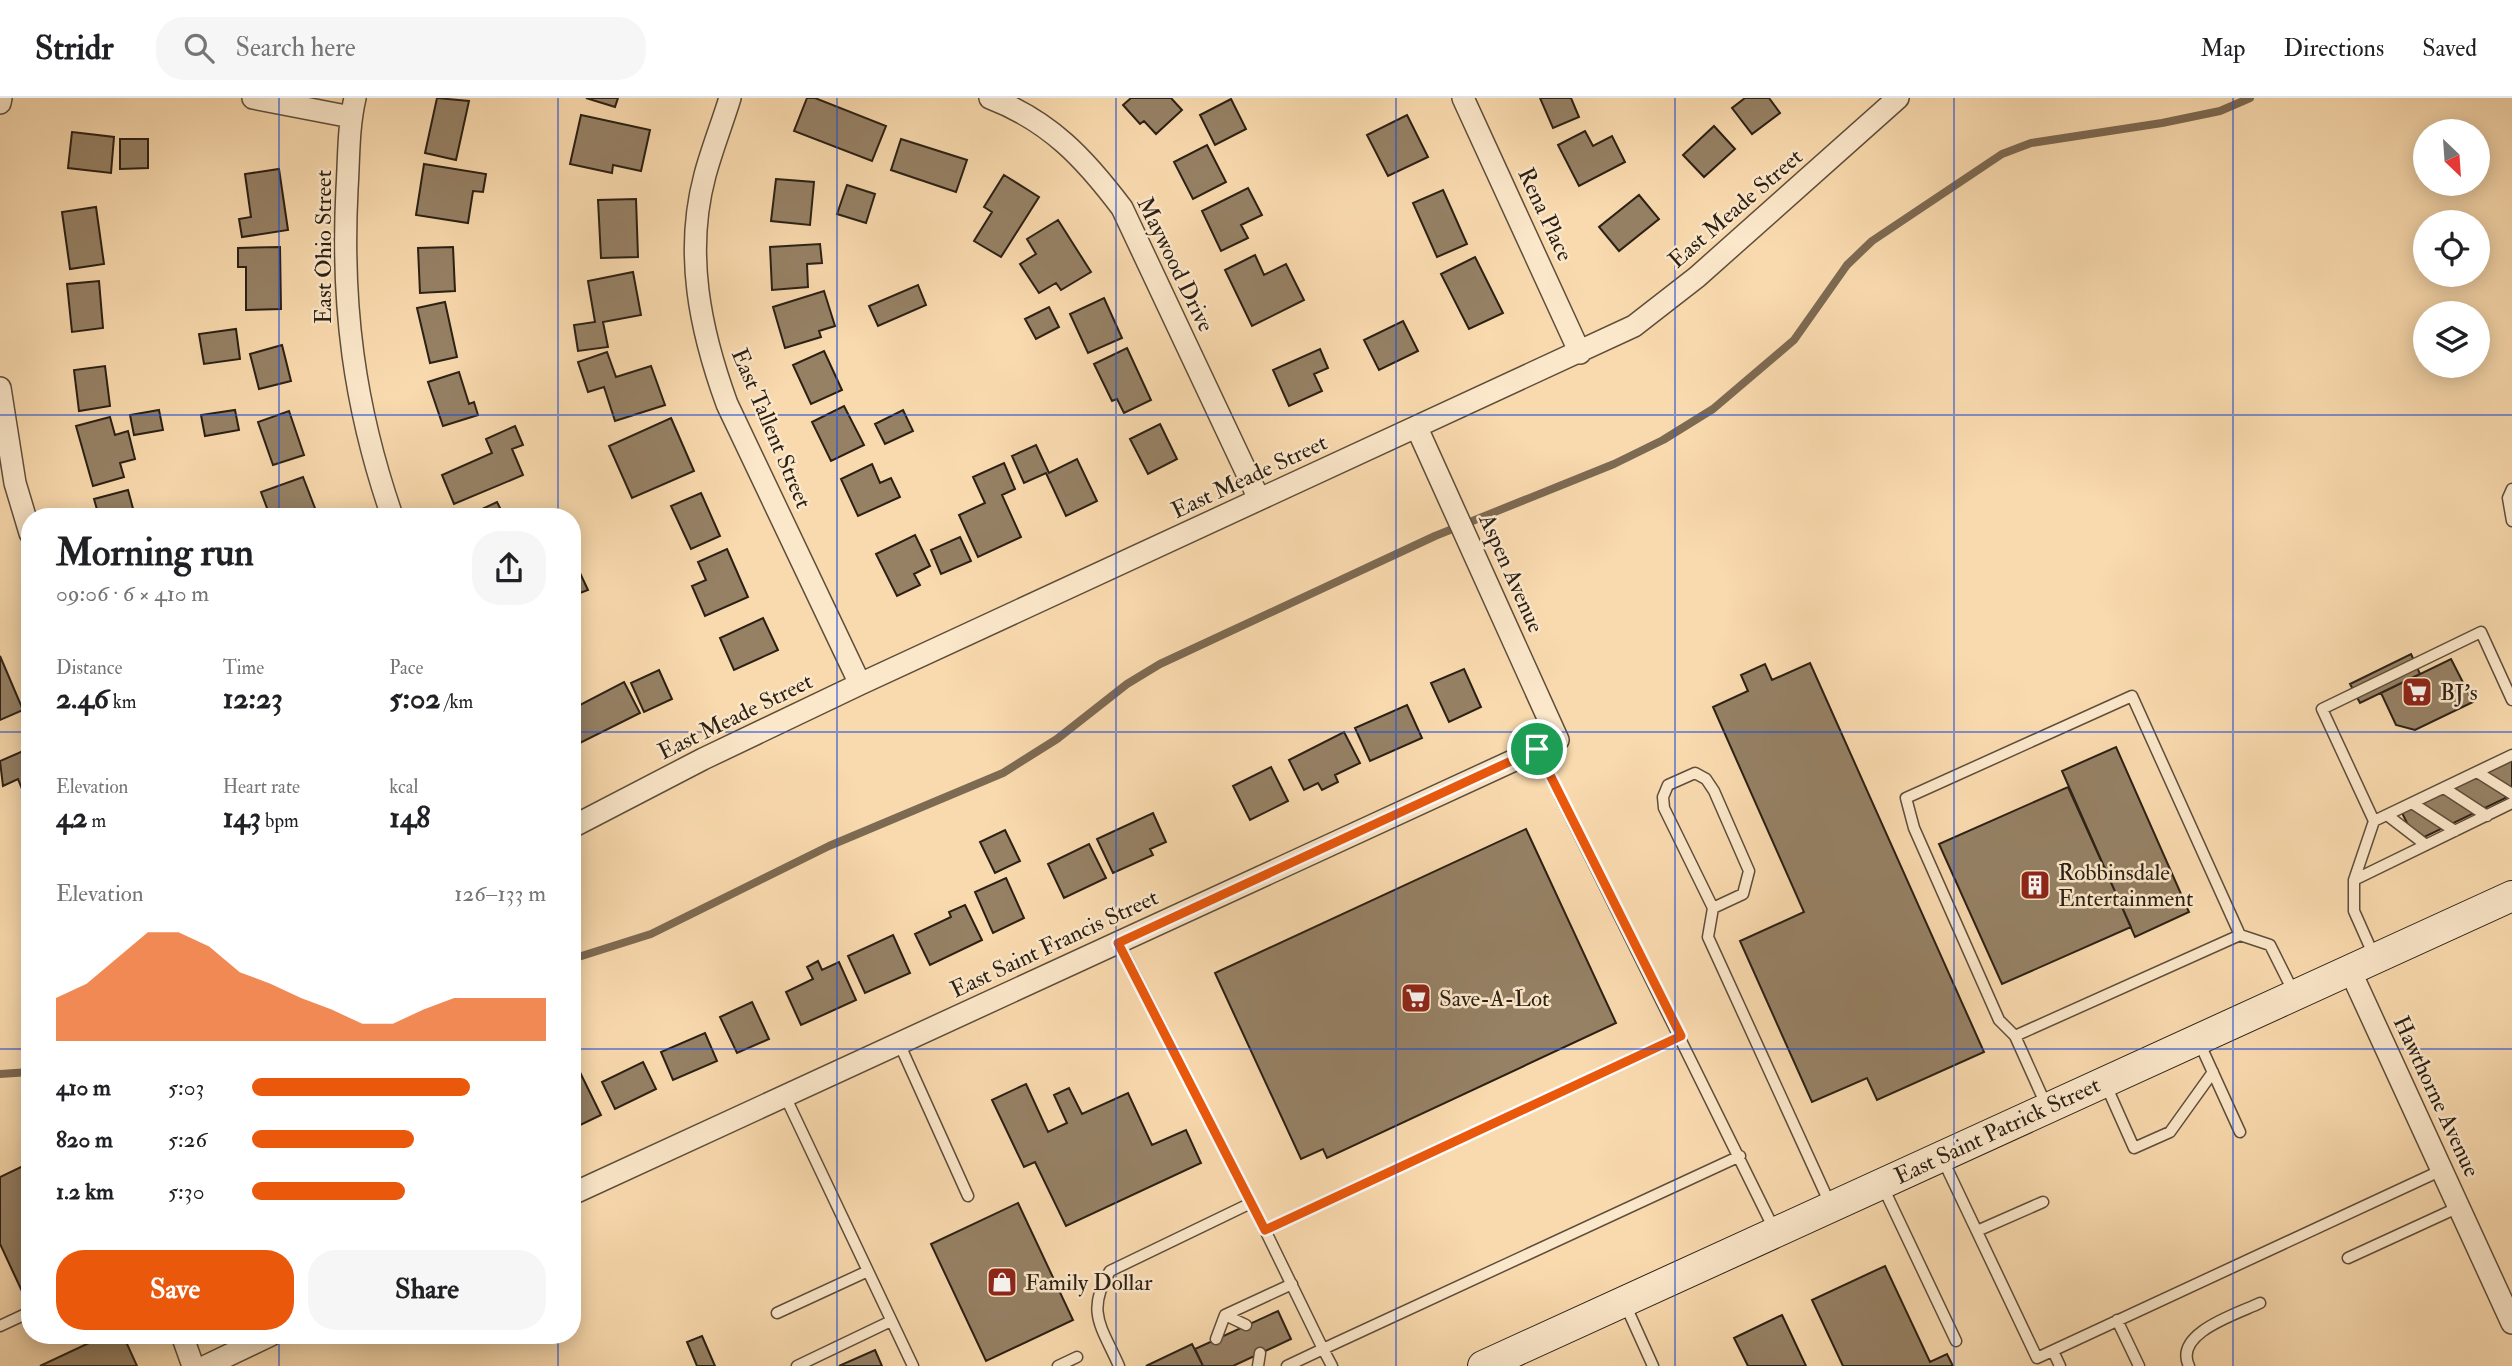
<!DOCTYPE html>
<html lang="en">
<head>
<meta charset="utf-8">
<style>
	:root { --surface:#fff; --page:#f6f6f6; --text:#202124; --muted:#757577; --line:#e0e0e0; --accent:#ea580c }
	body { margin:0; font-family:"IM FELL Double Pica",serif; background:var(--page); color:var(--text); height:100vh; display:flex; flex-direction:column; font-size:26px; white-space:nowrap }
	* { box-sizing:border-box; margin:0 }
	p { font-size:23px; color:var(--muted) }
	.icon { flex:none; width:38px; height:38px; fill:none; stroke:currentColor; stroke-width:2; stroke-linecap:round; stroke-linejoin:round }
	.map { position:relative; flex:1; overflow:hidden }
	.side { position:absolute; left:21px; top:410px; width:560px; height:836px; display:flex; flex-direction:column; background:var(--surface); border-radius:28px; box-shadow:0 4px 18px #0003 }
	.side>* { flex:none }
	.needle { width:46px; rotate:155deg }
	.buttons { position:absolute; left:2413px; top:21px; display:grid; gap:14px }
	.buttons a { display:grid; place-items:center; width:77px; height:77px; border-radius:50%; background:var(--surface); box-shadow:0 4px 18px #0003; font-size:35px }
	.pin { position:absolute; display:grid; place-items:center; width:60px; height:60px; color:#fff; margin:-30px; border:4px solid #fff; border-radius:50%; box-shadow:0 2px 7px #0007 }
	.round { display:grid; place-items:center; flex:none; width:74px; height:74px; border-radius:28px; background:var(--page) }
	.overview { display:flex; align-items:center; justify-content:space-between; height:119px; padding:0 35px }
	h1 { font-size:38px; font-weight:700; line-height:52px }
	.stats { display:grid; grid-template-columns:repeat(3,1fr); gap:10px; height:119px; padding:7px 35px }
	.stats div { display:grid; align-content:center }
	.stats b { font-size:30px; font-weight:700 }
	.stats small { font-size:19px; font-weight:400 }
	.stats p { font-size:19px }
	.chart { height:196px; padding:14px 35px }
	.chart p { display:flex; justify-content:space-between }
	.chart svg { width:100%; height:126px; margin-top:7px; fill:var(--accent); opacity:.7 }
	.action { display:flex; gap:14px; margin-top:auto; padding:14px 35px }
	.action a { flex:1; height:80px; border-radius:28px; background:var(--accent); color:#fff; font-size:28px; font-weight:700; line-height:80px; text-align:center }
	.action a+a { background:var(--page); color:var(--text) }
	ul { padding:0 35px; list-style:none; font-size:23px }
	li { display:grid; grid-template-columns:112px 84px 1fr; align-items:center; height:52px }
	li i { height:18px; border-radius:9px; background:var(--accent) }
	header { display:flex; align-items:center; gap:42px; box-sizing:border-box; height:98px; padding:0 35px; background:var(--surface); border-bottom:2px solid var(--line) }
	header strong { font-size:33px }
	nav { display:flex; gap:38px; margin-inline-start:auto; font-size:24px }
	.search { width:490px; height:63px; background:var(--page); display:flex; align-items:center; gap:18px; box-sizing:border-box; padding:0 24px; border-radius:28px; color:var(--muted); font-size:26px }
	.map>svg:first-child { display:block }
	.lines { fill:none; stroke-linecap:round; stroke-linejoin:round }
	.stream { stroke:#7d6a52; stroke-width:8 }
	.building { fill:#968165; stroke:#2b2015; stroke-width:2 }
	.lane-casing { stroke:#5e4e3b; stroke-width:13 }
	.street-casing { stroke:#5e4e3b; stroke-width:24 }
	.secondary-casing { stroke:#2b2015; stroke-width:32 }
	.lane { stroke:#fbe7ca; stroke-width:10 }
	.street { stroke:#fbe7ca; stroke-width:21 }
	.secondary { stroke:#fbe7ca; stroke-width:30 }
	.route-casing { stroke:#fff; stroke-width:14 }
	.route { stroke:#ea580c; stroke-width:9 }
	.grid { fill:none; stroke:#1d4ed8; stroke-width:2; stroke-opacity:0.55 }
	.labels { text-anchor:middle; stroke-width:5; stroke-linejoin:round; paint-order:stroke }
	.street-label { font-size:23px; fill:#2b2015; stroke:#fbe7ca }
	.poi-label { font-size:23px; fill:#2b2015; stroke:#fbe7ca; text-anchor:start }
</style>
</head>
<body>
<header>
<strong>Stridr</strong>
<div class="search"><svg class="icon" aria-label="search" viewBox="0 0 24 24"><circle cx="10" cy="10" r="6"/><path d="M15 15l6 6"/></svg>Search here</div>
<nav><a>Map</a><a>Directions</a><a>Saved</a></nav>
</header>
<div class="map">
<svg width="2512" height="1268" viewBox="0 0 2512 1268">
	<rect width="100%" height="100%" fill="#f9daae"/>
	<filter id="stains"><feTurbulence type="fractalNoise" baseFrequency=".00286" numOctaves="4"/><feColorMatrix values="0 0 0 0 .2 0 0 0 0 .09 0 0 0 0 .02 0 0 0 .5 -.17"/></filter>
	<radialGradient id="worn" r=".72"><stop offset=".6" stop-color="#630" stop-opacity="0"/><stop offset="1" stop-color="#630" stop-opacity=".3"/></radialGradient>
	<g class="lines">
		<path class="stream" d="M572,861L651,836L829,748L1003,675L1057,641L1127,586L1160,566L1435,438L1614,366L1663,342L1713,311L1794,242L1847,167L1872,143L2002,56L2031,45L2162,25L2220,13L2250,0
			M0,976L30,974"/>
	</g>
	<path class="building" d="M437,0L469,3L456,62L425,55Z
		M586,0H618L615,9Z
		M807,0H815L886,28L872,63L794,33Z
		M1131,0H1171L1182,12L1156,36L1144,23L1140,26L1123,7Z
		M1540,0H1571L1579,19L1553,30Z
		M1745,0H1769L1780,15L1752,36L1732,10Z
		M1231,1L1246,31L1215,47L1200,17Z
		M581,17L650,32L641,73L613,67L612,75L570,66Z
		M1407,17L1428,59L1388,78L1367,37Z
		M1714,28L1735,51L1704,79L1683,57Z
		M1585,33L1593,48L1612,38L1625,64L1579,88L1558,47Z
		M72,34L114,39L111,75L68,70Z
		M120,41H148V70L120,71Z
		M901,41L967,62L956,94L891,72Z
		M1207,47L1226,84L1193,101L1174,64Z
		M424,66L486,76L483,94L473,93L468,125L416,117Z
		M279,71L288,132L242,139L239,121L251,119L245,76Z
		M1004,77L1039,99L1001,159L974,143L992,114L984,109Z
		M776,81L814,84L810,127L771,123Z
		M847,87L875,96L866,125L837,116Z
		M1248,90L1262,117L1241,127L1248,140L1221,153L1202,113Z
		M1443,92L1467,146L1437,159L1413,105Z
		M1639,97L1659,121L1619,153L1599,129Z
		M636,101L638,159L601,160L598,102Z
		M96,109L104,166L70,171L62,114Z
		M1058,122L1091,174L1061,192L1056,185L1039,195L1020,166L1036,156L1027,141Z
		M820,146L822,165L807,166L808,189L772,192L770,149Z
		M280,149L281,211L246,212V169H238V150Z
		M453,149L455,193L420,195L418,150Z
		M1255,157L1264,177L1286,166L1304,202L1252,228L1225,172Z
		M1475,159L1503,215L1469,231L1441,176Z
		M633,174L641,217L603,224L608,249L578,253L574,227L595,224L588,183Z
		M99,183L103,230L72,234L67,186Z
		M918,187L926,207L878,228L869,208Z
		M824,193L835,228L819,233L821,239L785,250L773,209Z
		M1104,200L1122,240L1088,255L1070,216Z
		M445,204L457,259L430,265L417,210Z
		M1049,209L1059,229L1036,241L1025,221Z
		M1403,223L1418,253L1379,272L1364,242Z
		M236,231L240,261L204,266L199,236Z
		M282,247L291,283L259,291L250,256Z
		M1127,250L1151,302L1124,315L1117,301L1112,303L1094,266Z
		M1320,251L1328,270L1314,276L1322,293L1289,308L1273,272Z
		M824,253L842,292L811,306L793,267Z
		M607,254L616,279L651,268L665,307L615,323L604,289L588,294L578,264Z
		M105,268L110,308L79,313L74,272Z
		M459,274L469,306L474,304L478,317L443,328L428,284Z
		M844,308L864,347L831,363L812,324Z
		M159,312L163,332L134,337L130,317Z
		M235,312L239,332L205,338L201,317Z
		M903,312L913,333L885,346L875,326Z
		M289,313L304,357L273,367L258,324Z
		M110,319L115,337L128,333L135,361L120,365L124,379L93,388L76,328Z
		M671,320L694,373L632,400L609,348Z
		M1160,326L1177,361L1148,376L1130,341Z
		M515,328L523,347L512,351L523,377L454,406L442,377L492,355L486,341Z
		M1036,347L1049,375L1077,361L1097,403L1066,418L1046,375L1024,385L1012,358Z
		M1004,365L1015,391L1002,397L1021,439L978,459L959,417L985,405L973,379Z
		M872,366L880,385L891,380L900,399L858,418L841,381Z
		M303,379L318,418H270L261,394Z
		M128,392L135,418H91L98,415L94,401Z
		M701,395L720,438L691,451L671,408Z
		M497,404L504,418H467Z
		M915,437L930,468L914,476L920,487L897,498L876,456Z
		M960,439L971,463L941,476L931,452Z
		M727,451L748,499L705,518L692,488L706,482L698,464Z
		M580,475L588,492L572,498V478Z
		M763,520L778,552L734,572L720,540Z
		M2411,556L2420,576L2360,605L2350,586Z
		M0,558L23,612L0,622Z
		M2451,561L2473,604L2415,632L2396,627L2381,595Z
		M1810,565L1984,954L1877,1002L1867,980L1812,1004L1740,843L1804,814L1713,609L1748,593L1741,577L1765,566L1772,582Z
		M1464,571L1481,609L1449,624L1431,585Z
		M659,572L672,601L644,614L631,585Z
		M624,584L640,615L578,646L572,635V611Z
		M1407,607L1422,640L1370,663L1355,630Z
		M1344,634L1360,665L1335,677L1338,684L1322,692L1318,685L1304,692L1289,662Z
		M2116,649L2189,814L2135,839L2062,673Z
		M30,650V699L26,701L18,681L3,688L0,663Z
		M2512,662V697L2416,743L2402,715Z
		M1271,669L1288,703L1250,722L1233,688Z
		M2068,689L2131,829L2002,886L1939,746Z
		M1153,715L1166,744L1150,751L1153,757L1113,775L1097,741Z
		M1526,731L1616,925L1327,1060L1323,1051L1301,1061L1215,875Z
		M1005,732L1020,763L995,775L980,744Z
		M1089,746L1106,780L1064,800L1048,766Z
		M1006,780L1024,820L993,835L975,794Z
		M965,807L982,842L930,867L915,836L951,819L949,814Z
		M893,837L910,875L865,895L848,858Z
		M818,863L822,872L839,864L856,902L801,927L786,894L813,881L807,869Z
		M752,904L769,941L737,955L720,919Z
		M705,935L717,963L673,982L661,954Z
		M572,958L601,1017L572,1031Z
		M643,964L656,991L615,1011L602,984Z
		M1026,986L1048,1034L1067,1025L1054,997L1069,990L1082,1016L1128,995L1152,1047L1186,1032L1201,1065L1066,1128L1035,1064L1024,1069L992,1002Z
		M23,1068L30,1081V1202L27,1204L0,1146V1079Z
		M1018,1105L1073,1222L986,1263L931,1146Z
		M1885,1168L1930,1264L1947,1256L1953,1268H1843L1812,1202Z
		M1278,1213L1291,1241L1233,1268H1203L1195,1251Z
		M1782,1217L1806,1268H1748L1734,1240Z
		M106,1237H123L137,1268H40Z
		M702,1238L715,1268H697L687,1244Z
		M1192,1246L1203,1268H1146Z
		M875,1252L882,1268H839Z"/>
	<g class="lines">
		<g class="lane-casing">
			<path id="lane" d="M2512,391L2508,400L2512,423
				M1537,651L1774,1131
				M2477,674L2512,696
				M2444,690L2487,718
				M2412,705L2455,733
				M2387,717L2426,747
				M2374,723L2322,611L2481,534L2512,602
				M2354,782L2374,723L2512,657
				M1713,810L1664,710L1663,699L1668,687L1695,675L1706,681L1714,693L1749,773L1743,796L1713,810L1708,839L1831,1108
				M1118,844L1265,1132
				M2374,858L2354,813V782L2512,705
				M1681,938L1265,1132L1323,1251L1740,1058
				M2015,938L1999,922L1914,730L1906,700L2132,598L2240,837
				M2199,944L2240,1034
				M899,945L968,1098
				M2105,985L2134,1050L2170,1034L2213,974
				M785,998L913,1268
				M2047,1009L2015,938L2240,837L2270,847L2294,895
				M1942,1060L2037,1260L2442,1072
				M1882,1087L1956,1243
				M1977,1133L2043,1104
				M2348,1160L2459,1109
				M1625,1206L1653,1268
				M777,1215L868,1173
				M1225,1217L1246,1227
				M2117,1222L2139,1268
				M0,1228L30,1214
				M1216,1241L1225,1217L1292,1186
				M2053,1253L2060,1268
				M797,1268L891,1223
				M1058,1268L1077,1259
				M1119,1268C1102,1229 1085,1214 1110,1173L1251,1105
				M1258,1268L1260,1255
				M1287,1268L1323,1251L1332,1268
				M2189,1268C2173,1235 2237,1216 2260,1205"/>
		</g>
		<g class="street-casing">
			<path id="street" d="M253,0L351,19
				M355,0C348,30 349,60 347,91C341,207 354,308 392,418
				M730,0C722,26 712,51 705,77C684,155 700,232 727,306L860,586
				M990,0C1050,23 1085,61 1122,110L1259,401
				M1463,0L1580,255
				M0,5L1,0
				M0,290L15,385L30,435
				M572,729L703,661L860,586L1634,228L1697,179L1898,0
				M2349,870L2512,1225
				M572,1096L1558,642L1417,330
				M182,1237L193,1268
				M206,1268L271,1237"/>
		</g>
		<g class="secondary-casing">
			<path id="secondary" d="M1483,1268L2512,798"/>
		</g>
		<use href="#lane" class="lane"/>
		<use href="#street" class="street"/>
		<use href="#secondary" class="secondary"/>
	</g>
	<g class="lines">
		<g class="route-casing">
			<path id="route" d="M1537,651L1681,938L1265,1132L1118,845Z"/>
		</g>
		<use href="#route" class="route"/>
	</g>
	<path class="grid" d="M279,0V418M558,0V418M837,0V1268M1116,0V1268M1396,0V1268M1675,0V1268M1954,0V1268M2233,0V1268M0,317H2512M0,634H30M572,634H2512M0,951H30M572,951H2512M279,1237V1268M558,1237V1268"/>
	<defs>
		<g id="supermarket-square" transform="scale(1.575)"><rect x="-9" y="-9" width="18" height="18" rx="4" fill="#8f2418" stroke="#fbe7ca"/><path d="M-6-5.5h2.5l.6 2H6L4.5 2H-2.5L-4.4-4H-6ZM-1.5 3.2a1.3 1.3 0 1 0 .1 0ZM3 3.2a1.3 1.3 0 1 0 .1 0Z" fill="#fff"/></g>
		<g id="building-square" transform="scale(1.575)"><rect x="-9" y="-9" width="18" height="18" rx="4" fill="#8f2418" stroke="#fbe7ca"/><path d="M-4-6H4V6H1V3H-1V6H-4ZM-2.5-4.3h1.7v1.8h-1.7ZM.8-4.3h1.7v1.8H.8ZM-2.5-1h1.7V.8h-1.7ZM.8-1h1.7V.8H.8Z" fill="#fff"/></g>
		<g id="shop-square" transform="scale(1.575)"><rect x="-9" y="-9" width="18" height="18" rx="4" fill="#8f2418" stroke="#fbe7ca"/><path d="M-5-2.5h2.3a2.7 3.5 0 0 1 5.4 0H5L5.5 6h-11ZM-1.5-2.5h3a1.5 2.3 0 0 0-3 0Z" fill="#fff"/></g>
	</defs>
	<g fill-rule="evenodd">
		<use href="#supermarket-square" x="2417" y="594"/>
		<use href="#building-square" x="2035" y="787"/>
		<use href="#supermarket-square" x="1416" y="900"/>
		<use href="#shop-square" x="1002" y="1184"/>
	</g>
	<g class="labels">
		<g class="street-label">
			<text transform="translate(1735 110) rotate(-41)" y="8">East Meade Street</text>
			<text transform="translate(1546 116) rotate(65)" y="8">Rena Place</text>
			<text transform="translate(323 149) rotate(-90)" y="8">East Ohio Street</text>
			<text transform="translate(1176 166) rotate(64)" y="8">Maywood Drive</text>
			<text transform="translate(772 330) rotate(67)" y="8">East Tallent Street</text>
			<text transform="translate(1249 378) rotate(-25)" y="8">East Meade Street</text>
			<text transform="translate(1512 475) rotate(66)" y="8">Aspen Avenue</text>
			<text transform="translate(735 618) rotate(-26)" y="8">East Meade Street</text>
			<text transform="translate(1054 845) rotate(-25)" y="8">East Saint Francis Street</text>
			<text transform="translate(2437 998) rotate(65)" y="8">Hawthorne Avenue</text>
			<text transform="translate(1997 1032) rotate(-25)" y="8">East Saint Patrick Street</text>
		</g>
		<g class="poi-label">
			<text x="2440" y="602">BJ's</text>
			<text x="2058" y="782">Robbinsdale<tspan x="2058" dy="26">Entertainment</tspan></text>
			<text x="1439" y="908">Save-A-Lot</text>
			<text x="1025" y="1192">Family Dollar</text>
		</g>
	</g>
	<rect width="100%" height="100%" filter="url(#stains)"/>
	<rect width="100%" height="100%" fill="url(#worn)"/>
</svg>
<div class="buttons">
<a><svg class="needle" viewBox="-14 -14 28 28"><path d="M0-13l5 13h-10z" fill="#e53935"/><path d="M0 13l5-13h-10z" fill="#757577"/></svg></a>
<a><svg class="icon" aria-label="locate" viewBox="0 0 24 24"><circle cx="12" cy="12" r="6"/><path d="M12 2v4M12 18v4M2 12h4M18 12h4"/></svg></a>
<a><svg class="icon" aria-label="layers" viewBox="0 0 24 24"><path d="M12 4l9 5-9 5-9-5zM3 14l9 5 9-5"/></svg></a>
</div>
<div class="pin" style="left:1537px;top:651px;background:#1e9e55"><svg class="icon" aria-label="arrive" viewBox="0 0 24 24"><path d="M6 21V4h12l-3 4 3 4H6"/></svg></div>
<section class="side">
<div class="overview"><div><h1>Morning run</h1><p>09:06 · 6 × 410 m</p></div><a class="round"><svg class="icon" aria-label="share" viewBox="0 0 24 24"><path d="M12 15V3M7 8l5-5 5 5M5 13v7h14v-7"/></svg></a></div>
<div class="stats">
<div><p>Distance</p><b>2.46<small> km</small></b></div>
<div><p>Time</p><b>12:23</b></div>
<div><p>Pace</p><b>5:02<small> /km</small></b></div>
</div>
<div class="stats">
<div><p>Elevation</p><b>42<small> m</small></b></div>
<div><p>Heart rate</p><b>143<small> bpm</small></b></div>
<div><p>kcal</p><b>148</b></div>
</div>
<div class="chart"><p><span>Elevation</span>126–133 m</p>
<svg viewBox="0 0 160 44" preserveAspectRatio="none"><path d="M0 44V29L10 24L20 15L30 6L40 6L50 11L60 20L70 24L80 29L90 33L100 38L110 38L120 33L130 29L140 29L150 29L160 29V44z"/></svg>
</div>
<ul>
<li><b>410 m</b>5:03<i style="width:74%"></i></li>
<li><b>820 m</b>5:26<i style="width:55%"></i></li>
<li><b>1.2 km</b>5:30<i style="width:52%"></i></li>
</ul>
<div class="action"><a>Save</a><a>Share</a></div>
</section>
</div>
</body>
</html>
